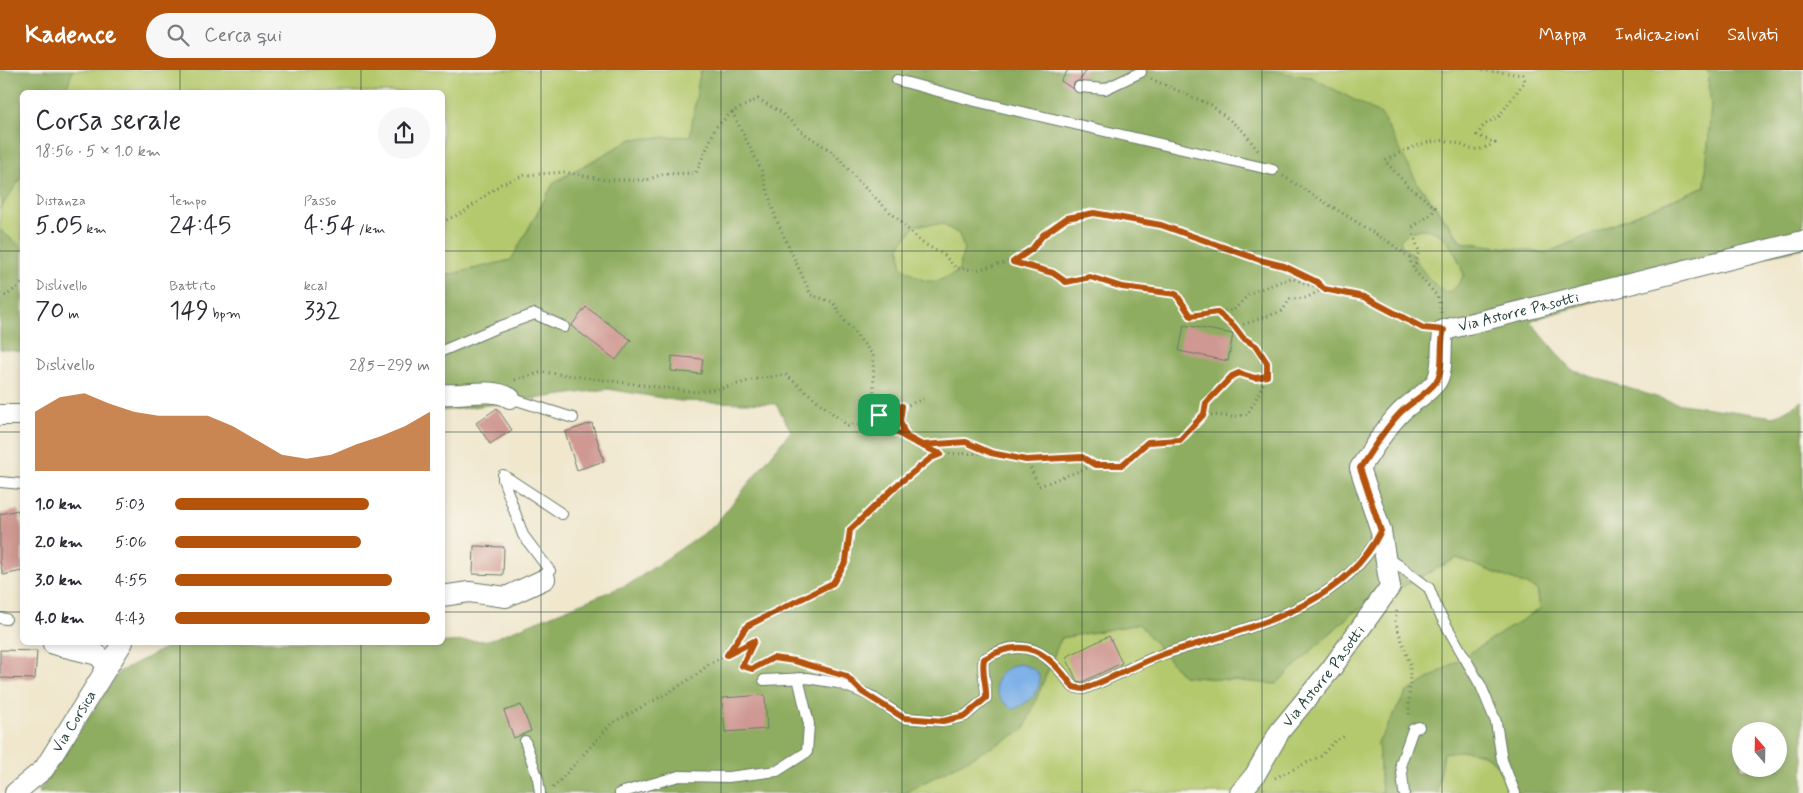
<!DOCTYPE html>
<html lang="it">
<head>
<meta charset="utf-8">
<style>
	:root { --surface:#fff; --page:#f7f7f7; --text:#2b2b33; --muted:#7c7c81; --accent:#b45309 }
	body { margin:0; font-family:Mynerve,sans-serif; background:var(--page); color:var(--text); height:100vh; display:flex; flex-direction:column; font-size:19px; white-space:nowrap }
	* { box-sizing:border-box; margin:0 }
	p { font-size:16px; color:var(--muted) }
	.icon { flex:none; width:28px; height:28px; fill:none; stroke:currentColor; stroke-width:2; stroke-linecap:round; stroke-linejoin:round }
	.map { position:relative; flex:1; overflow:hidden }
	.drawer { position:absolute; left:20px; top:20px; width:425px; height:555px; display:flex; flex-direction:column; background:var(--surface); border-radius:8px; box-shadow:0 2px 8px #0003 }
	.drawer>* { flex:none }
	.needle { width:32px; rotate:340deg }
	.controls { position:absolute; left:1732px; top:652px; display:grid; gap:10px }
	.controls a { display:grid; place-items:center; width:55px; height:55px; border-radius:50%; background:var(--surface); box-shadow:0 2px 8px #0003; font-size:25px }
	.pin { position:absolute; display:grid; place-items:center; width:42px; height:42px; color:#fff; margin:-21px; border-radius:10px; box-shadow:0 2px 8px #0006 }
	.round { display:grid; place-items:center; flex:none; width:52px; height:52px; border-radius:26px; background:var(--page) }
	.head { display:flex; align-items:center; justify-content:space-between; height:85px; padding:0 15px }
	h1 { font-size:28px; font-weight:600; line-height:38px }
	.metrics { display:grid; grid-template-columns:repeat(3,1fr); gap:8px; height:85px; padding:5px 15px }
	.metrics div { display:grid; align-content:center }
	.metrics b { font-size:25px; font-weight:600 }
	.metrics small { font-size:14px; font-weight:400 }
	.metrics p { font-size:14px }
	.chart { height:140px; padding:10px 15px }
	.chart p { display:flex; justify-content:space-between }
	.chart svg { width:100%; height:90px; margin-top:5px; fill:var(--accent); opacity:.7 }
	ul { padding:0 15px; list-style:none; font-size:16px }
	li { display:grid; grid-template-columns:80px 60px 1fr; align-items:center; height:38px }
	li i { height:12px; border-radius:6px; background:var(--accent) }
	header { display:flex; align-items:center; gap:30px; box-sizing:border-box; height:70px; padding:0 25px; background:var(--accent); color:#fff }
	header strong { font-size:24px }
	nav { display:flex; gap:28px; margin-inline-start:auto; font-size:18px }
	.search { width:350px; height:45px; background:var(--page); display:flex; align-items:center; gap:12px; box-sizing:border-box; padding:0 18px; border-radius:28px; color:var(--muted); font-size:19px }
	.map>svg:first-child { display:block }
	.green { fill:#b4c96d; stroke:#6a8350 }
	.forest { fill:#8fad60; stroke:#57754a; fill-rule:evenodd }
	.water { fill:#7aafe8; stroke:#4c768e }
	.building { fill:#cf9892 }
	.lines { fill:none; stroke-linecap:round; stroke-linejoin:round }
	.lane-casing { stroke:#68786a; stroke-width:12 }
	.street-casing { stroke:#68786a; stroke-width:22 }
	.path { stroke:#68786a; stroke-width:3; stroke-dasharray:1 4; stroke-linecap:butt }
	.lane { stroke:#fff; stroke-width:10 }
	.street { stroke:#fff; stroke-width:20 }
	.route-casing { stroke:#fff; stroke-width:10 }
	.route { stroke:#b45309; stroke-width:6 }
	.grid { fill:none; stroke:#1f3d34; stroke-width:1; stroke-opacity:0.55 }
	.labels { text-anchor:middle; stroke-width:4.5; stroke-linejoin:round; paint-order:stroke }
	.street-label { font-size:15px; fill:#1f3d34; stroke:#f7f3e8 }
</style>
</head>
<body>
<header>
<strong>Kadence</strong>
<div class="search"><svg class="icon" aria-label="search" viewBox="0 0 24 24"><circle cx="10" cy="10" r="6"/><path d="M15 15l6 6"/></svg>Cerca qui</div>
<nav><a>Mappa</a><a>Indicazioni</a><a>Salvati</a></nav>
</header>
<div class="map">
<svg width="1803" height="723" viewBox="0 0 1803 723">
	<rect width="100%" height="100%" fill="#f7f3e8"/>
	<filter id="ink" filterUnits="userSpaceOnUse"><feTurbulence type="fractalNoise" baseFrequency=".02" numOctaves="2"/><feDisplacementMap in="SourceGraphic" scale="10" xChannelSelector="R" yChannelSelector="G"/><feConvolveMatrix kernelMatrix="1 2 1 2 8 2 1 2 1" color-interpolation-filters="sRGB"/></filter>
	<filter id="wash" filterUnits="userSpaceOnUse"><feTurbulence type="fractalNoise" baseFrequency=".0096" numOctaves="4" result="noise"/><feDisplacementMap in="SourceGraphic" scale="20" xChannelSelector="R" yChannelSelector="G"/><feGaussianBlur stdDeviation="1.12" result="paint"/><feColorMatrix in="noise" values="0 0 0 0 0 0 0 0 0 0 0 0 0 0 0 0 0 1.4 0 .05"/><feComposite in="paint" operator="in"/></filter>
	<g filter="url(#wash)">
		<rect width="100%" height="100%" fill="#f0e7cd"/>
		<path class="green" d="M73,0H703L700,4L690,66L632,69L554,112L511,190L443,206L442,22H65Z
			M1265,0H1708L1711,35L1705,116L1546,183L1462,172L1417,112Z
			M22,106V178L0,160V139Z
			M942,154L959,164L964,179L958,202C929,217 926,215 901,196L900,175L916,155Z
			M1422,159C1446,159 1457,185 1464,205L1457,216L1448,223C1428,214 1422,199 1409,183C1405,178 1402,177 1400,170L1409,162Z
			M1457,488L1537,519L1540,539L1406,623L1378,673L1382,723H904L1023,660L1061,568L1139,554L1183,606L1275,614L1352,543Z
			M1464,679C1496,689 1499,690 1510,723H1437L1444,683Z"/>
		<path class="forest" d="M0,0H73L65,22H22V106L0,139Z
			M703,0H1265L1311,7L1381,44L1417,112L1461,172L1546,183L1705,116L1711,35L1708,0H1803V178L1689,202L1530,251L1571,300L1675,333L1774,347L1803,331V723H1510C1498,686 1482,676 1444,683L1437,723H1382L1378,673L1406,623L1540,539L1537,519L1457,488L1352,543L1276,614L1183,606L1139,554L1061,568L1024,660L904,723H38L119,602L169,576L195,572H375L388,575L490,570L631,513L714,456L791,361L776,334L680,331L608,319L442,341L443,206L511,190L554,113L632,69L690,66L700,3ZM942,154L959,164L964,179L958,202C930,216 925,214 901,196L900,175L916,155ZM1422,159C1446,159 1457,185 1464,205L1457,216L1448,223C1422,211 1421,188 1402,177L1400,170L1409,162ZM1741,661H1779V699H1741Z
			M0,160L22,178V282L0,279Z"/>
		<path class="water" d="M1018,594C1055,599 1039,631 1013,639C988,625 991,602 1018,594Z"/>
		<g id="blocks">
			<path class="building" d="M1068,0H1087L1080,10L1074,13L1073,19L1061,11Z
				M586,237L631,270L616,290L571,256Z
				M1184,255L1233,264L1228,291L1179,281Z
				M672,286L703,289L701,304L671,301Z
				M497,338L512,360L490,374L476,353Z
				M592,353L604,391L577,400L565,362Z
				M18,440L22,459V501L3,505L0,492V444Z
				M474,476L504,477L503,505L473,504Z
				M1109,566L1122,593L1082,612L1077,611L1066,587Z
				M0,580L37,581L35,609L0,608Z
				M765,625L767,659L725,662L722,628Z
				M521,635L531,661L514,668L504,641Z"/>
		</g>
	</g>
	<g filter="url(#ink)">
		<use href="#blocks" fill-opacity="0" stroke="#68786a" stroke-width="1"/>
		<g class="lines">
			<g class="lane-casing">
				<path id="lane" d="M897,10L971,30L1273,100
					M1079,17L1105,19L1141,2
					M442,281L496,258L535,244L564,257
					M510,328L573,348
					M0,412L22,414
					M1386,489L1397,494L1429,518L1438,541L1481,616L1496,652L1502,690L1515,723
					M545,509L550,501L523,465L503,409V405L562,444
					M0,548L6,549
					M764,610L807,608L838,613L869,625L904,648L943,651L965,646L986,628C987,613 981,603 984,589C1025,564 1049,583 1073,617L1083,619C1112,609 1138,592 1167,583C1240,560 1342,539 1380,464
					M525,671L538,709L540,723
					M620,723L679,706L728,707L777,701L807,682L809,654L798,608
					M1404,723L1401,693L1413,659L1419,657"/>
			</g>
			<g class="street-casing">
				<g id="street">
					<path d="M442,324C465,326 490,317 510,328"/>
					<path d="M0,345H22"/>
					<path d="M442,526L469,522L506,527L545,509"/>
					<path d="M53,574L98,585L107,596"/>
					<path id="s1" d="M15,723L44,699L123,572"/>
					<path id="s2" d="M1240,723L1255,705L1280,661L1331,599L1390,517L1381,461L1360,398C1373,379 1384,359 1401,342C1411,332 1427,324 1436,312C1445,299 1439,275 1444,260L1803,171"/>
				</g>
			</g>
			<path class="path" d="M1151,9L1211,35L1243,61L1259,82
				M732,42L761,99L776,149L811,225L833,232L843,249L873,285L874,331L884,354L941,384
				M1283,106L1390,173L1409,187L1414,200L1438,227L1441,243
				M442,152L464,142L501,114L525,105L565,102L606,110H647L663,104L696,103L716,57L732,42L758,29L781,42L801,61L834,83L861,114L921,172L944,185L956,198L976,200L1008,192L1053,203L1066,211L1090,207L1122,217L1176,224L1191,246L1234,240L1250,223L1291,208L1320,219L1364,227L1427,258
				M1013,192L1032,179L1043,165L1067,148L1094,143L1161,155L1260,190L1284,196L1308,207L1323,218
				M1414,199L1419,181L1411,158L1432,144L1435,137L1408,116L1385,91C1398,82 1431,68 1447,71C1472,75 1468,87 1495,73L1477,65L1484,55L1499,46L1525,11L1523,5L1482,0
				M0,224L6,226L22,213
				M1239,263L1242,255L1282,241L1290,229L1306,228L1323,219
				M515,310L543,302L696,322L724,318L755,309L786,305L848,356L861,354L923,329
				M902,336L900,351L907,367
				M1204,344L1206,333L1232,306L1239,303L1255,308L1267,306
				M924,375L966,372L988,382
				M1026,389L1039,416L1095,395H1122C1146,373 1146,369 1180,369L1204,344L1232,347L1248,344C1259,321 1278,298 1256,276C1252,273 1246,271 1243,268C1234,259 1228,251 1218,242
				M1397,541L1395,551L1410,594L1409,647
				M727,585L747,557L833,513L846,491L850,460L897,415L931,388L941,384L999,383L1026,389L1082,387L1095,395
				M1275,708L1321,686L1334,672L1347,665
				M553,718L612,653L666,624L695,606L709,594L754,571L742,596L752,599L773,588L805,594"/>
			<use href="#lane" class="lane"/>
			<use href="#street" class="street"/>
		</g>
	</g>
	<g class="lines" filter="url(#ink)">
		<g class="route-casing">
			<path id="route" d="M879,345C890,363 921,376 941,384L931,388L897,415L850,460L846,491L833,513L747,556L727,585L754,571L742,596L752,599L773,588L795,591L846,606L862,622L904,648L943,651L965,646L986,628C987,614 981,603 984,589C1025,564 1049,583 1073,617L1083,619C1112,609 1138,593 1167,583C1243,559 1342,540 1381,461L1360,398C1373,379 1384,359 1401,342C1411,332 1427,324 1436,312C1445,299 1439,275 1444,260L1423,258L1364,227L1324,219L1317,212L1284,196L1260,190L1161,155L1094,143L1067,148L1043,165L1032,179L1013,192L1053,203L1066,212L1090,207L1122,217L1176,224L1191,246L1217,242L1234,256L1243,268L1256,276L1267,293V306L1255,308L1239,303L1232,306L1206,333L1204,344L1180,370L1148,372L1122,395H1095L1082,387L1026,390L991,383L966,372L922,375L907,367L903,359L900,351L902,336L879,345"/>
		</g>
		<use href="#route" class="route"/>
	</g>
	<path class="grid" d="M180,0V22M361,0V22M541,0V723M721,0V723M902,0V723M1082,0V723M1262,0V723M1442,0V723M1623,0V723M0,181H22M442,181H1803M0,362H22M442,362H1803M0,542H22M442,542H1803M180,572V723M361,572V723"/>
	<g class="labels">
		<g class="street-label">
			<text dy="5" stroke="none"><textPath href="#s2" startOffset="624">Via Astorre Pasotti</textPath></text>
			<text dy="5" stroke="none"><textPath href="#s2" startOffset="144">Via Astorre Pasotti</textPath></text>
			<text dy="5" stroke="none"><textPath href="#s1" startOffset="94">Via Corsica</textPath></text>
		</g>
	</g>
</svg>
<div class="controls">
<a><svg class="needle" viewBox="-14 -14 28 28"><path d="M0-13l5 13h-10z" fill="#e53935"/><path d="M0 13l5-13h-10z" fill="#7c7c81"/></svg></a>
</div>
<div class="pin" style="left:879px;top:345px;background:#1e9e55"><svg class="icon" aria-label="arrive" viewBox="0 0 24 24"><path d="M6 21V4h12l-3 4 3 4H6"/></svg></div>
<section class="drawer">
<div class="head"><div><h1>Corsa serale</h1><p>18:56 · 5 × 1.0 km</p></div><a class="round"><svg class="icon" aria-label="share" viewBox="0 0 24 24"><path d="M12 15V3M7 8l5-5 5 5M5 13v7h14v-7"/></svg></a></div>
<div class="metrics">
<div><p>Distanza</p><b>5.05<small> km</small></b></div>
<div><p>Tempo</p><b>24:45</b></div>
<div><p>Passo</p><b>4:54<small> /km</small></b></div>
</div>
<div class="metrics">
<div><p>Dislivello</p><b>70<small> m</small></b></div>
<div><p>Battito</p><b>149<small> bpm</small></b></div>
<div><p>kcal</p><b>332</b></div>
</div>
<div class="chart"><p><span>Dislivello</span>285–299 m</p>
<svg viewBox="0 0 160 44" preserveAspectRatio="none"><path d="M0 44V15L10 8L20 6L30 11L40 15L50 17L60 17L70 17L80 22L90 29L100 36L110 38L120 36L130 31L140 27L150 22L160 15V44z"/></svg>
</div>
<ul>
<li><b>1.0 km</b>5:03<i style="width:76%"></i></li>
<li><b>2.0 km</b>5:06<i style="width:73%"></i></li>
<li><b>3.0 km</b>4:55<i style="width:85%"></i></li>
<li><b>4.0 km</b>4:43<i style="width:100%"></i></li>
</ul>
</section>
</div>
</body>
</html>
